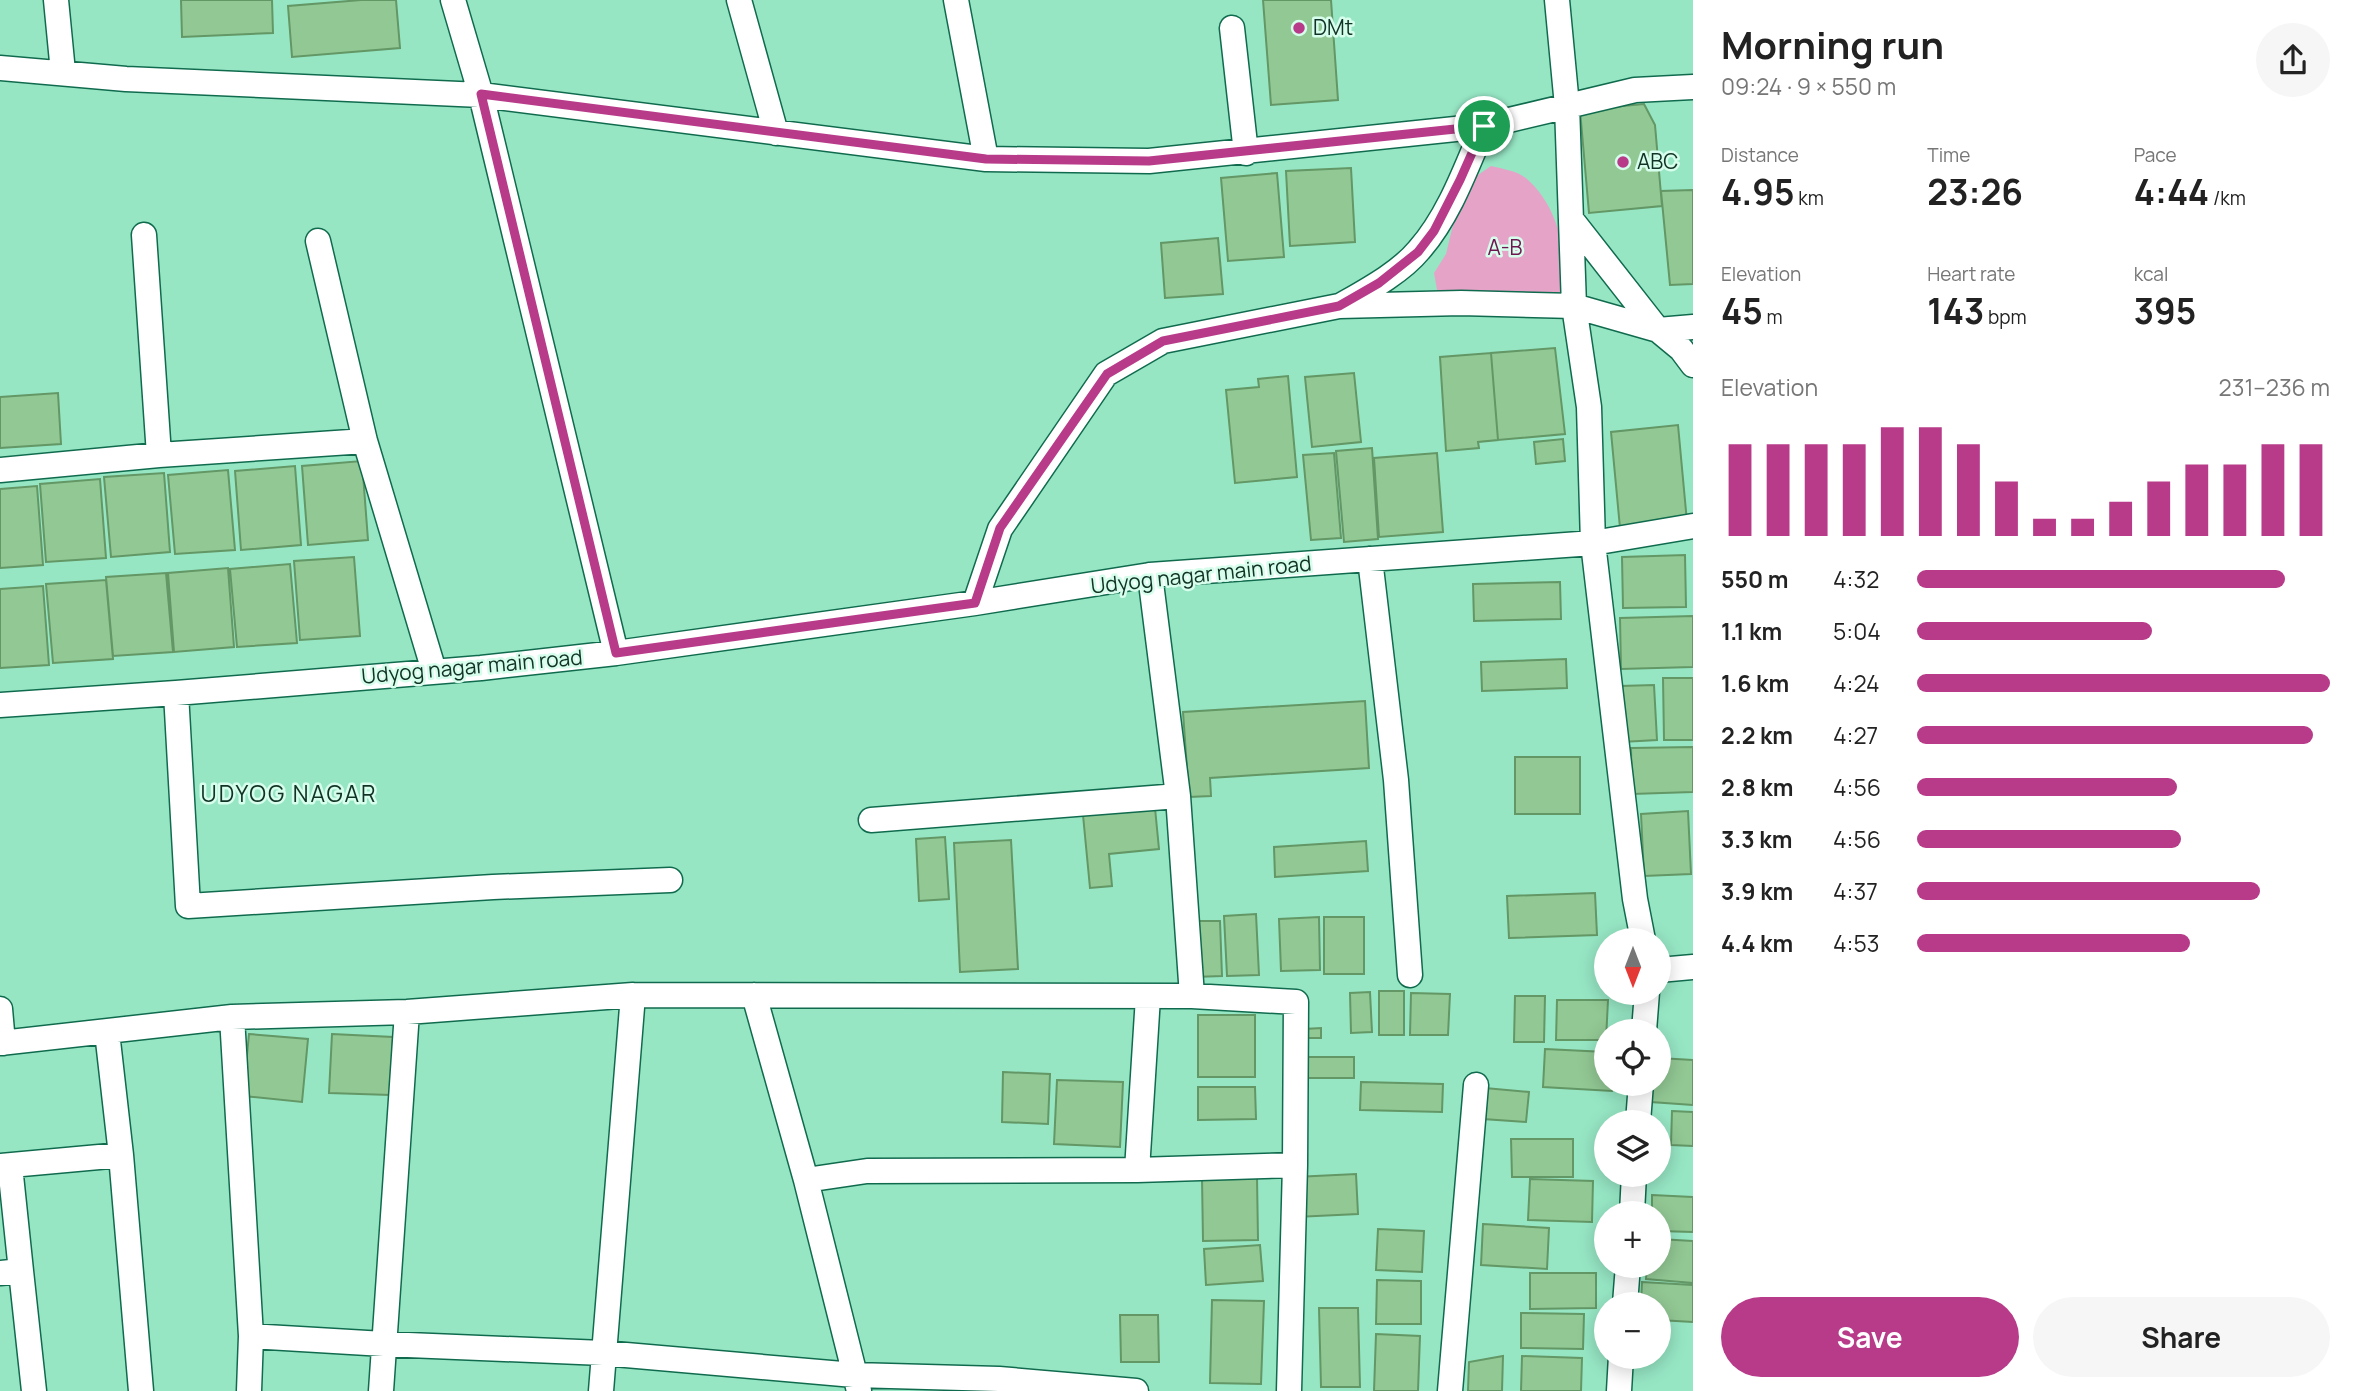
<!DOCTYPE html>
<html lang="en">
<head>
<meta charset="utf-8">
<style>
	:root { --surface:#fff; --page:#f6f6f6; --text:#222; --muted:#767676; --accent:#b83b8a }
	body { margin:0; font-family:Manrope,sans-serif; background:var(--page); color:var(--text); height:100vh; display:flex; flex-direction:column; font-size:26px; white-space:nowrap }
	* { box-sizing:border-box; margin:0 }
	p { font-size:23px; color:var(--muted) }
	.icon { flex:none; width:38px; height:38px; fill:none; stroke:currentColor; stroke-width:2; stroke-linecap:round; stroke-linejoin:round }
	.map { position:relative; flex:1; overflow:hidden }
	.details { display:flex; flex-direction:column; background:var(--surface); width:665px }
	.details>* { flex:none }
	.needle { width:46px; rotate:180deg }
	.buttons { position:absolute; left:1594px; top:928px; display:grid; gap:14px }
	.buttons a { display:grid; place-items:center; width:77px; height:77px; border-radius:50%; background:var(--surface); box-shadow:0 4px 18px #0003; font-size:35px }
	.pin { position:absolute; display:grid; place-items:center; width:60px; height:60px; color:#fff; margin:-30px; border:4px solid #fff; border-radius:50%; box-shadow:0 2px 7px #0007 }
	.round { display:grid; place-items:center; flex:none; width:74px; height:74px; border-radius:37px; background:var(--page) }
	.overview { display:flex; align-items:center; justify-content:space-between; height:119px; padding:0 28px }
	h1 { font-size:38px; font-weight:700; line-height:52px }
	.metrics { display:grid; grid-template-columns:repeat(3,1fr); gap:10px; height:119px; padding:7px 28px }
	.metrics div { display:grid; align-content:center }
	.metrics b { font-size:35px; font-weight:700 }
	.metrics small { font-size:19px; font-weight:400 }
	.metrics p { font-size:19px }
	.chart { height:196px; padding:14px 28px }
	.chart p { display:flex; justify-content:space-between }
	.chart svg { width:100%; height:126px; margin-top:7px; stroke:var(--accent); stroke-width:6 }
	.cta { display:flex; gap:14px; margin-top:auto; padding:14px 28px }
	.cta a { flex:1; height:80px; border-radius:42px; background:var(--accent); color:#fff; font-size:28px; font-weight:700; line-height:80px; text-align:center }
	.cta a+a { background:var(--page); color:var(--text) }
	ul { padding:0 28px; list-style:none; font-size:23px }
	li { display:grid; grid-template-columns:112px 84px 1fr; align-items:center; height:52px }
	li i { height:18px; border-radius:9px; background:var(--accent) }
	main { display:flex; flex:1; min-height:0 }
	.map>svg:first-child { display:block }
	.green { fill:#e6a3c8 }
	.building { fill:#92c894; stroke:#639765; stroke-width:2 }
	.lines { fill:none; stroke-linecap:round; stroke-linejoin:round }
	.minor-casing { stroke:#106b4e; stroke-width:27 }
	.minor { stroke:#fff; stroke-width:24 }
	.route-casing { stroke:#fff; stroke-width:14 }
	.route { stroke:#b83b8a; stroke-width:9 }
	.poi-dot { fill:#b83b8a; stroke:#d7feec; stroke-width:2.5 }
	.labels { text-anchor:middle; stroke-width:5; stroke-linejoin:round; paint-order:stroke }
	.poi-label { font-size:21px; fill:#113326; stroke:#d7feec; text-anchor:start }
	.park-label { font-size:21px; fill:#6f1650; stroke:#d7feec }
	.street-label { font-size:21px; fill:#113326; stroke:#d7feec }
	.neighbourhood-label { font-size:23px; letter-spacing:2px; fill:#113326; stroke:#d7feec }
</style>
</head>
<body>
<main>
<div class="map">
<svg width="1693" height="1391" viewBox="0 0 1693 1391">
	<rect width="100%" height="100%" fill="#96e6c4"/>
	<path class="green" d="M1491,166C1503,169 1518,171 1527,179C1560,208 1570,260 1561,301L1450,302L1437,290L1434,273L1446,254L1452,229L1460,204L1475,177Z"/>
	<path class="building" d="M181,0H272L273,33L182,37Z
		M361,0H396L400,48L292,57L288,6Z
		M1263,0H1331L1338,100L1271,105Z
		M1644,104L1655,125L1662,206L1589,213L1580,110Z
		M1351,168L1355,242L1290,246L1286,171Z
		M1277,173L1284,257L1228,261L1221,178Z
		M1693,190V284L1670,285L1661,191Z
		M1218,238L1223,294L1165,298L1161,243Z
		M1555,348L1565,434L1498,440L1491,353Z
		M1491,353L1498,440L1478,442L1479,448L1446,451L1440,357Z
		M1354,373L1361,442L1312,447L1305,377Z
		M1288,376L1297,477L1235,483L1226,390L1259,387L1258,379Z
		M58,393L61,444L0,448V397Z
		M1678,425L1687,522L1620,528L1611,432Z
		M1563,439L1565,461L1536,464L1534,442Z
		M1372,448L1378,539L1344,542L1336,451Z
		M1334,453L1341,538L1311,540L1303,455Z
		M1437,453L1443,532L1379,537L1374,458Z
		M362,461L368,540L308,545L302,466Z
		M295,466L301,545L241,550L235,471Z
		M228,470L235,550L175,554L168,475Z
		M164,473L170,552L111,557L104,477Z
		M100,479L106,558L46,562L40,484Z
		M37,486L43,565L0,568V489Z
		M1685,555L1686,607L1623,608L1622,557Z
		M354,557L360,636L300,640L294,561Z
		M290,564L297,643L237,647L230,569Z
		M228,568L234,647L174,652L168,573Z
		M166,573L173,652L113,656L106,577Z
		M106,580L113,659L53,663L46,584Z
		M1560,582L1561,619L1474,621L1473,584Z
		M43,586L49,665L0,668V589Z
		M1693,616V667L1621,669L1620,618Z
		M1566,659L1567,688L1482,691L1481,662Z
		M1663,678H1693V740H1664Z
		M1654,685L1657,740L1622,742L1620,686Z
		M1365,701L1369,768L1210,778L1211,796L1189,797L1183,712Z
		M1693,747V792L1632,794L1631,748Z
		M1515,757H1580V814H1515Z
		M1155,808L1159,849L1109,854L1112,886L1090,888L1083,815Z
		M1688,811L1691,874L1644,876L1641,814Z
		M945,837L949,899L919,901L916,839Z
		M1011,840L1018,969L960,972L954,843Z
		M1366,841L1368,871L1275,877L1274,847Z
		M1595,893L1597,935L1509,938L1507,896Z
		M1256,914L1259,975L1227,976L1224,916Z
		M1319,917L1320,970L1281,971L1279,919Z
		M1324,917H1364V974H1324Z
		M1193,921H1220L1222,976L1194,977Z
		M1379,991H1404V1035H1379Z
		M1370,992L1372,1032L1351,1033L1350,993Z
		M1411,993L1450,994L1448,1035H1410Z
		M1515,996H1545L1544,1042H1514Z
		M1557,1000H1608L1606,1040H1556Z
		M1198,1015H1255V1077H1198Z
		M1321,1028V1038H1305L1304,1029Z
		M249,1034L308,1039L302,1102L243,1096Z
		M332,1034L393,1037L390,1095L329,1093Z
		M1545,1049L1606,1052V1083H1612V1091L1543,1087Z
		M1302,1057H1354V1078H1302Z
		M1659,1058L1693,1060V1105L1651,1102L1652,1083H1659Z
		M1003,1072L1050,1074L1048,1124L1002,1122Z
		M1057,1080L1123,1082L1120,1147L1054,1144Z
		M1361,1082L1443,1084L1442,1112L1360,1110Z
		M1198,1087H1255L1256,1119L1198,1120Z
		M1485,1088L1529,1092L1526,1122L1483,1119Z
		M1672,1111L1693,1112V1146L1671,1145Z
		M1511,1139H1573V1177H1512Z
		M1356,1174L1358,1214L1296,1217L1295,1177Z
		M1257,1177L1258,1240L1203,1241L1202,1178Z
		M1530,1179L1593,1181L1592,1222L1528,1220Z
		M1652,1195L1693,1197V1232L1659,1231V1213H1652Z
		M1483,1224L1549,1228L1547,1269L1481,1265Z
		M1378,1229L1424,1231L1422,1272L1376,1270Z
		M1659,1239L1693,1241V1283L1646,1279L1647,1265H1659Z
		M1260,1245L1263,1281L1206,1285L1204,1249Z
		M1530,1273H1596V1308L1530,1309Z
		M1377,1280L1421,1281V1324H1376Z
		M1642,1282L1693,1285V1322L1659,1320V1304H1641Z
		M1212,1300L1264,1301L1261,1384L1210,1383Z
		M1319,1308H1358L1360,1387H1321Z
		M1521,1313L1584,1314L1583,1349L1521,1348Z
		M1120,1315H1158L1159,1362H1121Z
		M1376,1334L1420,1336L1418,1391H1374Z
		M1503,1356L1502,1391H1468L1469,1362Z
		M1522,1356L1582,1358L1581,1391H1521Z"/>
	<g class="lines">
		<g class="minor-casing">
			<path id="minor" d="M56,0L63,72
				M453,0L481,95L616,653
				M739,0L776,133
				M956,0L986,159
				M1232,28L1246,153
				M0,68L126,79L481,95L986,159L1149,161L1484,126L1635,90L1693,87
				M1571,219L1658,330L1681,349L1693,365
				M144,235L159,455
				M318,241L365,441
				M1340,306C1366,291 1400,273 1419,250C1449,216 1466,168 1484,126
				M0,470L159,455L365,441L434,671
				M1370,559L1396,780L1410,975
				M1150,575L1178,796L1192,996
				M975,603L1000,529L1106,374L1163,341L1339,306L1461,303L1574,306L1567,106L1557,0
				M176,693L188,906L493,887L670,880
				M0,705L176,693L481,668L616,653L975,603L1150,575L1593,543L1693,526
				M871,820L1178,796
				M1643,940L1635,899L1593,543L1589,407L1574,306L1658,330L1693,327
				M1659,970L1693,967
				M754,995L806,1180
				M0,1009L3,1043
				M232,1017L251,1336
				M1644,1031L1647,992
				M107,1032L121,1155L141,1391
				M0,1043L232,1017L407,1012L633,995
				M1638,1122L1641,1083
				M0,1166L121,1155
				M1137,1170L1148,997
				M1632,1213L1634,1174
				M21,1271L34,1391
				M0,1273L21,1271L10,1166
				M1625,1304L1628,1265
				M249,1391L251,1336L384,1344L603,1353L854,1375L999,1379L1136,1391
				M381,1391L407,1012
				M601,1391L633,995L1192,996L1296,1002L1295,1165L1137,1170L867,1171L806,1180L859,1391
				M1289,1391L1295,1165
				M1450,1391L1476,1085
				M1619,1391L1621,1356"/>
		</g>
		<use href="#minor" class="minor"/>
	</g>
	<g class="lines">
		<g class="route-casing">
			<path id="route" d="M481,94L986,159L1149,161L1484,126L1460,180L1434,231L1418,252L1379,283L1339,306L1163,341L1107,374L1000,528L975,603L616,653Z"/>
		</g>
		<use href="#route" class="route"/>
	</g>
	<g class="poi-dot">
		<circle cx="1299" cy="28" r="7"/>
		<circle cx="1623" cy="162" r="7"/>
	</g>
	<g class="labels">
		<g class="poi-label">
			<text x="1313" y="35">DMt</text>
			<text x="1637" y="169">ABC</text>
		</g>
		<g class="park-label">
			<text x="1505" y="255">A-B</text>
		</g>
		<g class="street-label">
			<text transform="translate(1201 575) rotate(-6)" y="7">Udyog nagar main road</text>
			<text transform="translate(472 667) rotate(-5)" y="7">Udyog nagar main road</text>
		</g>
		<g class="neighbourhood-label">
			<text x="289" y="802">UDYOG NAGAR</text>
		</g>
	</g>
</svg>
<div class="buttons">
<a><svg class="needle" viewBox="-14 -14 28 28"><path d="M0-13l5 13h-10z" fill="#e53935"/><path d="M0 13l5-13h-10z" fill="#767676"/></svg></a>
<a><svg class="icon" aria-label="locate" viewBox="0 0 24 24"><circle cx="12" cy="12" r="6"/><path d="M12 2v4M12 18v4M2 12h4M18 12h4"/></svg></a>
<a><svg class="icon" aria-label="layers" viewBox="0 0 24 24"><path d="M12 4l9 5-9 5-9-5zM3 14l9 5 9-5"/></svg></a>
<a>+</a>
<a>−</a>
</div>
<div class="pin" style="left:1484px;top:126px;background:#1e9e55"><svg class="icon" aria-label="arrive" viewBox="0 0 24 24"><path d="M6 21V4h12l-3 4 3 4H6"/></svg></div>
</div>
<section class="details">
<div class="overview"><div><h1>Morning run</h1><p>09:24 · 9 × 550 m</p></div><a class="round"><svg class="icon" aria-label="share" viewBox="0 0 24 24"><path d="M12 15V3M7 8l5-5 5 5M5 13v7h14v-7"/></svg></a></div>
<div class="metrics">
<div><p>Distance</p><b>4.95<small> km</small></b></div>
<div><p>Time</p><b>23:26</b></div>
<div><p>Pace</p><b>4:44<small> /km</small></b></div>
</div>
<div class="metrics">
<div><p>Elevation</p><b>45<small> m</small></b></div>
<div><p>Heart rate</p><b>143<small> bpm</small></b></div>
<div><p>kcal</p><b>395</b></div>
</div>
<div class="chart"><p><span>Elevation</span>231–236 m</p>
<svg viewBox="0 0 160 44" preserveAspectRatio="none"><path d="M5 44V12M15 44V12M25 44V12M35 44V12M45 44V6M55 44V6M65 44V12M75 44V25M85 44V38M95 44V38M105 44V32M115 44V25M125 44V19M135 44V19M145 44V12M155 44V12"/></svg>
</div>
<ul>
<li><b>550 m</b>4:32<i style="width:89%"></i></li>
<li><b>1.1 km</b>5:04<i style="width:57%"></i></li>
<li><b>1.6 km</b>4:24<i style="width:100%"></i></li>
<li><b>2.2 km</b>4:27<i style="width:96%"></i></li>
<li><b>2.8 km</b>4:56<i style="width:63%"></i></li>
<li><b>3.3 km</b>4:56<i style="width:64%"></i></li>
<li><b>3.9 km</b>4:37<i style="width:83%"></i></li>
<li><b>4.4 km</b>4:53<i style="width:66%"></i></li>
</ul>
<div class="cta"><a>Save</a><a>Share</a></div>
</section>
</main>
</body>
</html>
